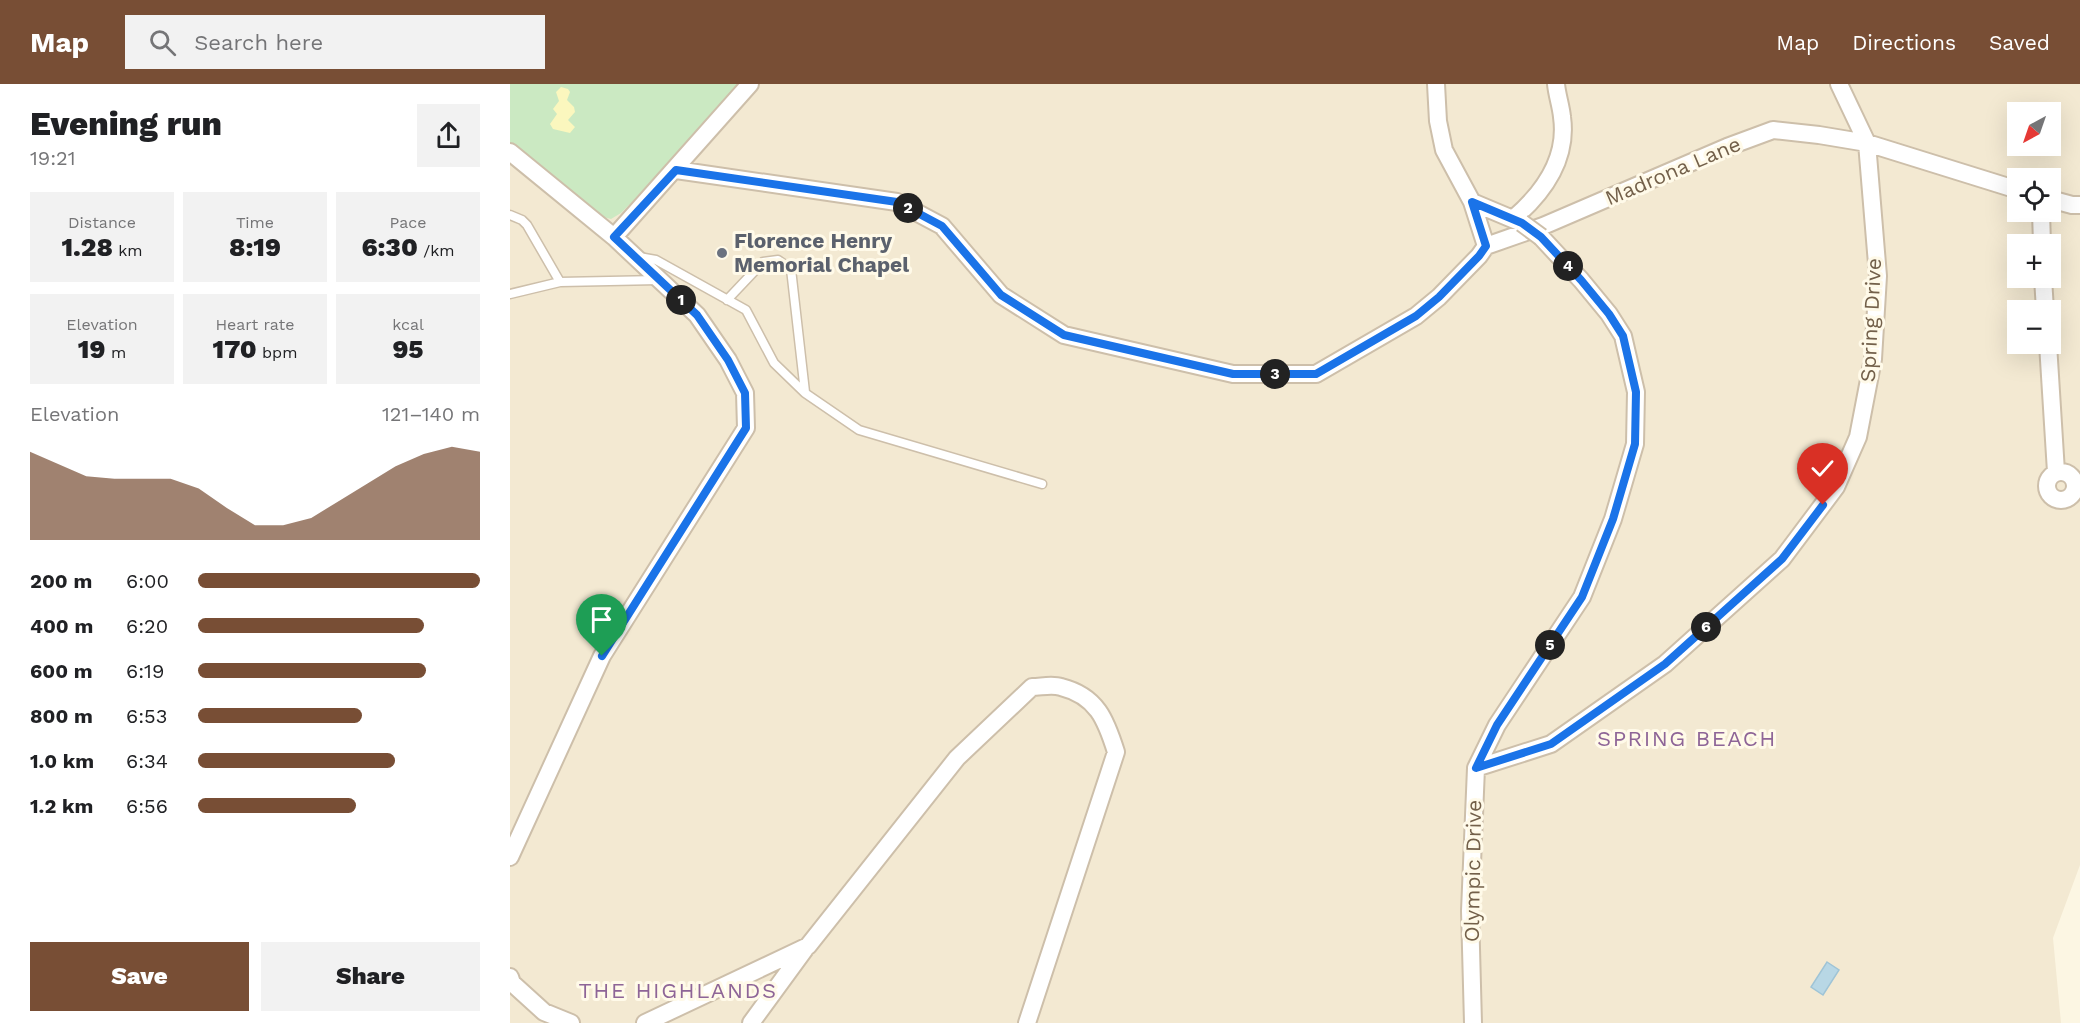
<!DOCTYPE html>
<html lang="en">
<head>
<meta charset="utf-8">
<style>
	:root { --surface:#fff; --page:#f2f2f2; --text:#202124; --muted:#757577; --accent:#784e35 }
	body { margin:0; font-family:"Work Sans",sans-serif; background:var(--page); color:var(--text); height:100vh; display:flex; flex-direction:column; font-size:22px; white-space:nowrap }
	* { box-sizing:border-box; margin:0 }
	p { font-size:20px; color:var(--muted) }
	.icon { flex:none; width:33px; height:33px; fill:none; stroke:currentColor; stroke-width:2; stroke-linecap:round; stroke-linejoin:round }
	.map { position:relative; flex:1; overflow:hidden }
	.drawer { display:flex; flex-direction:column; background:var(--surface); width:510px }
	.drawer>* { flex:none }
	.needle { width:39px; rotate:220deg }
	.controls { position:absolute; left:1497px; top:18px; display:grid; gap:12px }
	.controls a { display:grid; place-items:center; width:54px; height:54px; border-radius:0px; background:var(--surface); box-shadow:0 6px 24px #0002; font-size:30px }
	.pin { position:absolute; display:grid; place-items:center; width:51px; height:51px; color:#fff; margin:-62px -26px; border-radius:50% 50% 50% 0; rotate:-45deg; box-shadow:0 0 6px #0007 }
	.pin .icon { rotate:45deg }
	.km { position:absolute; width:30px; height:30px; margin:-15px; border-radius:50%; background:#222; color:#fff; font-size:16px; line-height:30px; text-align:center }
	.round { display:grid; place-items:center; flex:none; width:63px; height:63px; border-radius:0px; background:var(--page) }
	.head { display:flex; align-items:center; justify-content:space-between; height:102px; padding:0 30px }
	h1 { font-size:33px; font-weight:800; line-height:45px }
	.stats { display:grid; grid-template-columns:repeat(3,1fr); gap:9px; height:102px; padding:6px 30px }
	.stats div { display:grid; align-content:center; border-radius:0px; background:var(--page); text-align:center }
	.stats b { font-size:26px; font-weight:800 }
	.stats small { font-size:16px; font-weight:400 }
	.stats p { font-size:16px }
	.chart { height:168px; padding:12px 30px }
	.chart p { display:flex; justify-content:space-between }
	.chart svg { width:100%; height:108px; margin-top:6px; fill:var(--accent); opacity:.7 }
	.primary-button { display:flex; gap:12px; margin-top:auto; padding:12px 30px }
	.primary-button a { flex:1; height:69px; border-radius:0px; background:var(--accent); color:#fff; font-size:24px; font-weight:800; line-height:69px; text-align:center }
	.primary-button a+a { background:var(--page); color:var(--text) }
	ul { padding:0 30px; list-style:none; font-size:20px }
	li { display:grid; grid-template-columns:96px 72px 1fr; align-items:center; height:45px }
	li i { height:15px; border-radius:8px; background:var(--accent) }
	header { display:flex; align-items:center; gap:36px; box-sizing:border-box; height:84px; padding:0 30px; background:var(--accent); color:#fff }
	header strong { font-size:28px }
	nav { display:flex; gap:33px; margin-inline-start:auto; font-size:21px }
	.search { width:420px; height:54px; background:var(--page); display:flex; align-items:center; gap:15px; box-sizing:border-box; padding:0 21px; border-radius:0px; color:var(--muted); font-size:22px }
	main { display:flex; flex:1; min-height:0 }
	.map>svg:first-child { display:block }
	.residential { fill:#f3e9d2; fill-rule:evenodd }
	.green { fill:#cbe9c2 }
	.sand { fill:#fbf7be }
	.water { fill:#b8d7e5; stroke:#9fc4d6; stroke-width:1.5 }
	.lines { fill:none; stroke-linecap:round; stroke-linejoin:round }
	.service-casing { stroke:#cdbfaa; stroke-width:11 }
	.minor-casing { stroke:#cdbfaa; stroke-width:20 }
	.service { stroke:#fff; stroke-width:8 }
	.minor { stroke:#fff; stroke-width:16 }
	.minor-bridge-casing { stroke:#cdbfaa; stroke-width:20; stroke-linecap:butt }
	.minor-bridge { stroke:#fff; stroke-width:16 }
	.route-casing { stroke:#fff; stroke-width:12 }
	.route { stroke:#1a73e8; stroke-width:8 }
	.worship-dot { fill:#6b7280; stroke:#fffae9; stroke-width:2 }
	.labels { text-anchor:middle; stroke-width:6; stroke-linejoin:round; paint-order:stroke }
	.street-label { font-size:21px; fill:#73604a; stroke:#fffae9 }
	.worship-label { font-size:21px; font-weight:bold; fill:#5b616d; stroke:#fffae9; text-anchor:start }
	.neighbourhood-label { font-size:22px; letter-spacing:1.5px; fill:#8e6597; stroke:#fffae9 }
</style>
</head>
<body>
<header>
<strong>Map</strong>
<div class="search"><svg class="icon" aria-label="search" viewBox="0 0 24 24"><circle cx="10" cy="10" r="6"/><path d="M15 15l6 6"/></svg>Search here</div>
<nav><a>Map</a><a>Directions</a><a>Saved</a></nav>
</header>
<main>
<section class="drawer">
<div class="head"><div><h1>Evening run</h1><p>19:21</p></div><a class="round"><svg class="icon" aria-label="share" viewBox="0 0 24 24"><path d="M12 15V3M7 8l5-5 5 5M5 13v7h14v-7"/></svg></a></div>
<div class="stats">
<div><p>Distance</p><b>1.28<small> km</small></b></div>
<div><p>Time</p><b>8:19</b></div>
<div><p>Pace</p><b>6:30<small> /km</small></b></div>
</div>
<div class="stats">
<div><p>Elevation</p><b>19<small> m</small></b></div>
<div><p>Heart rate</p><b>170<small> bpm</small></b></div>
<div><p>kcal</p><b>95</b></div>
</div>
<div class="chart"><p><span>Elevation</span>121–140 m</p>
<svg viewBox="0 0 160 44" preserveAspectRatio="none"><path d="M0 44V8L10 13L20 18L30 19L40 19L50 19L60 23L70 31L80 38L90 38L100 35L110 28L120 21L130 14L140 9L150 6L160 8V44z"/></svg>
</div>
<ul>
<li><b>200 m</b>6:00<i style="width:100%"></i></li>
<li><b>400 m</b>6:20<i style="width:80%"></i></li>
<li><b>600 m</b>6:19<i style="width:81%"></i></li>
<li><b>800 m</b>6:53<i style="width:58%"></i></li>
<li><b>1.0 km</b>6:34<i style="width:70%"></i></li>
<li><b>1.2 km</b>6:56<i style="width:56%"></i></li>
</ul>
<div class="primary-button"><a>Save</a><a>Share</a></div>
</section>
<div class="map">
<svg width="1570" height="939" viewBox="0 0 1570 939">
	<rect width="100%" height="100%" fill="#fcf6e3"/>
	<path class="residential" d="M229,0H1570V781L1543,854L1551,939H0V62L121,119ZM1508,28H1540V62H1508ZM1508,94H1540V128H1508ZM1508,160H1540V194H1508ZM1508,226H1540V260H1508Z"/>
	<path class="green" d="M0,0H229L121,119L111,129L101,135L85,131L0,62Z"/>
	<path class="sand" d="M51,3L58,5L60,8L57,16L64,23L65,28L58,36L65,43L60,49L43,45L40,40L47,30L43,25L49,17L46,8Z"/>
	<path class="water" d="M1317,878L1329,886L1313,911L1301,903Z"/>
	<g class="lines">
		<g class="service-casing">
			<path id="service" d="M0,131L12,136L17,141L50,198
				M129,173L146,176L236,226L264,279L295,309L349,346L532,400
				M0,210L50,198L149,196
				M217,216L253,178L268,176L281,185L295,308"/>
		</g>
		<g class="minor-casing">
			<path id="minor" d="M926,0L928,37L934,66L962,118L1012,139
				M0,68L104,153L187,231L218,276L235,309L236,344L92,572L0,773
				M166,86L387,118L432,142L491,211L554,251L723,290H806L906,232L929,213L969,172L976,162L962,118
				M1540,115L1562,121H1570
				M1531,128L1532,160
				M1004,134C1034,108 1058,75 1052,33C1051,22 1047,11 1046,0
				M104,153L240,0
				M976,162L1033,142L1217,63L1263,46L1309,51L1357,59L1508,106
				M1533,194L1535,226
				M1538,260L1546,388
				M1537 402a14 14 0 1 1 28 0a14 14 0 1 1-28 0Z
				M966,684L1041,660L1155,580L1272,475L1326,403L1348,353L1363,275L1368,192L1357,59L1329,0
				M0,893L2,899L34,928L61,939
				M135,939L298,862L447,674L522,603C531,603 542,600 551,603C587,612 596,636 606,668L517,939
				M241,939L295,865
				M963,939L960,827L966,684L987,641L1072,513L1103,435L1125,360L1126,308L1113,252L1099,230L1071,196L1031,153"/>
		</g>
		<use href="#service" class="service"/>
		<use href="#minor" class="minor"/>
		<g class="minor-bridge-casing">
			<path id="minor-bridge" d="M1012,139L1031,153"/>
		</g>
		<use href="#minor-bridge" class="minor-bridge"/>
	</g>
	<g class="lines">
		<g class="route-casing">
			<path id="route" d="M92,572L236,344L235,309L218,276L187,231L104,153L166,86L387,118L432,142L491,211L554,251L723,290H806L906,232L929,213L969,172L976,162L962,118L1012,139L1031,153L1071,196L1099,230L1113,252L1126,308L1125,360L1103,435L1072,513L987,641L966,684L1041,660L1155,580L1272,475L1313,421"/>
		</g>
		<use href="#route" class="route"/>
	</g>
	<circle class="worship-dot" cx="212" cy="169" r="6"/>
	<g class="labels">
		<g class="street-label">
			<text transform="translate(1163 87) rotate(-23)" y="7">Madrona Lane</text>
			<text transform="translate(1361 236) rotate(-87)" y="7">Spring Drive</text>
			<text transform="translate(963 787) rotate(-89)" y="7">Olympic Drive</text>
		</g>
		<g class="worship-label">
			<text x="224" y="164">Florence Henry<tspan x="224" dy="24">Memorial Chapel</tspan></text>
		</g>
		<g class="neighbourhood-label">
			<text x="1177" y="662">SPRING BEACH</text>
			<text x="168" y="914">THE HIGHLANDS</text>
		</g>
	</g>
</svg>
<div class="controls">
<a><svg class="needle" viewBox="-14 -14 28 28"><path d="M0-13l5 13h-10z" fill="#e53935"/><path d="M0 13l5-13h-10z" fill="#757577"/></svg></a>
<a><svg class="icon" aria-label="locate" viewBox="0 0 24 24"><circle cx="12" cy="12" r="6"/><path d="M12 2v4M12 18v4M2 12h4M18 12h4"/></svg></a>
<a>+</a>
<a>−</a>
</div>
<div class="pin" style="left:92px;top:572px;background:#1e9e55"><svg class="icon" aria-label="arrive" viewBox="0 0 24 24"><path d="M6 21V4h12l-3 4 3 4H6"/></svg></div>
<div class="pin" style="left:1313px;top:421px;background:#d93025"><svg class="icon" aria-label="check" viewBox="0 0 24 24"><path d="M5 12l5 5 9-10"/></svg></div>
<b class="km" style="left:171px;top:216px">1</b>
<b class="km" style="left:398px;top:124px">2</b>
<b class="km" style="left:765px;top:290px">3</b>
<b class="km" style="left:1058px;top:182px">4</b>
<b class="km" style="left:1040px;top:561px">5</b>
<b class="km" style="left:1196px;top:543px">6</b>
</div>
</main>
</body>
</html>
